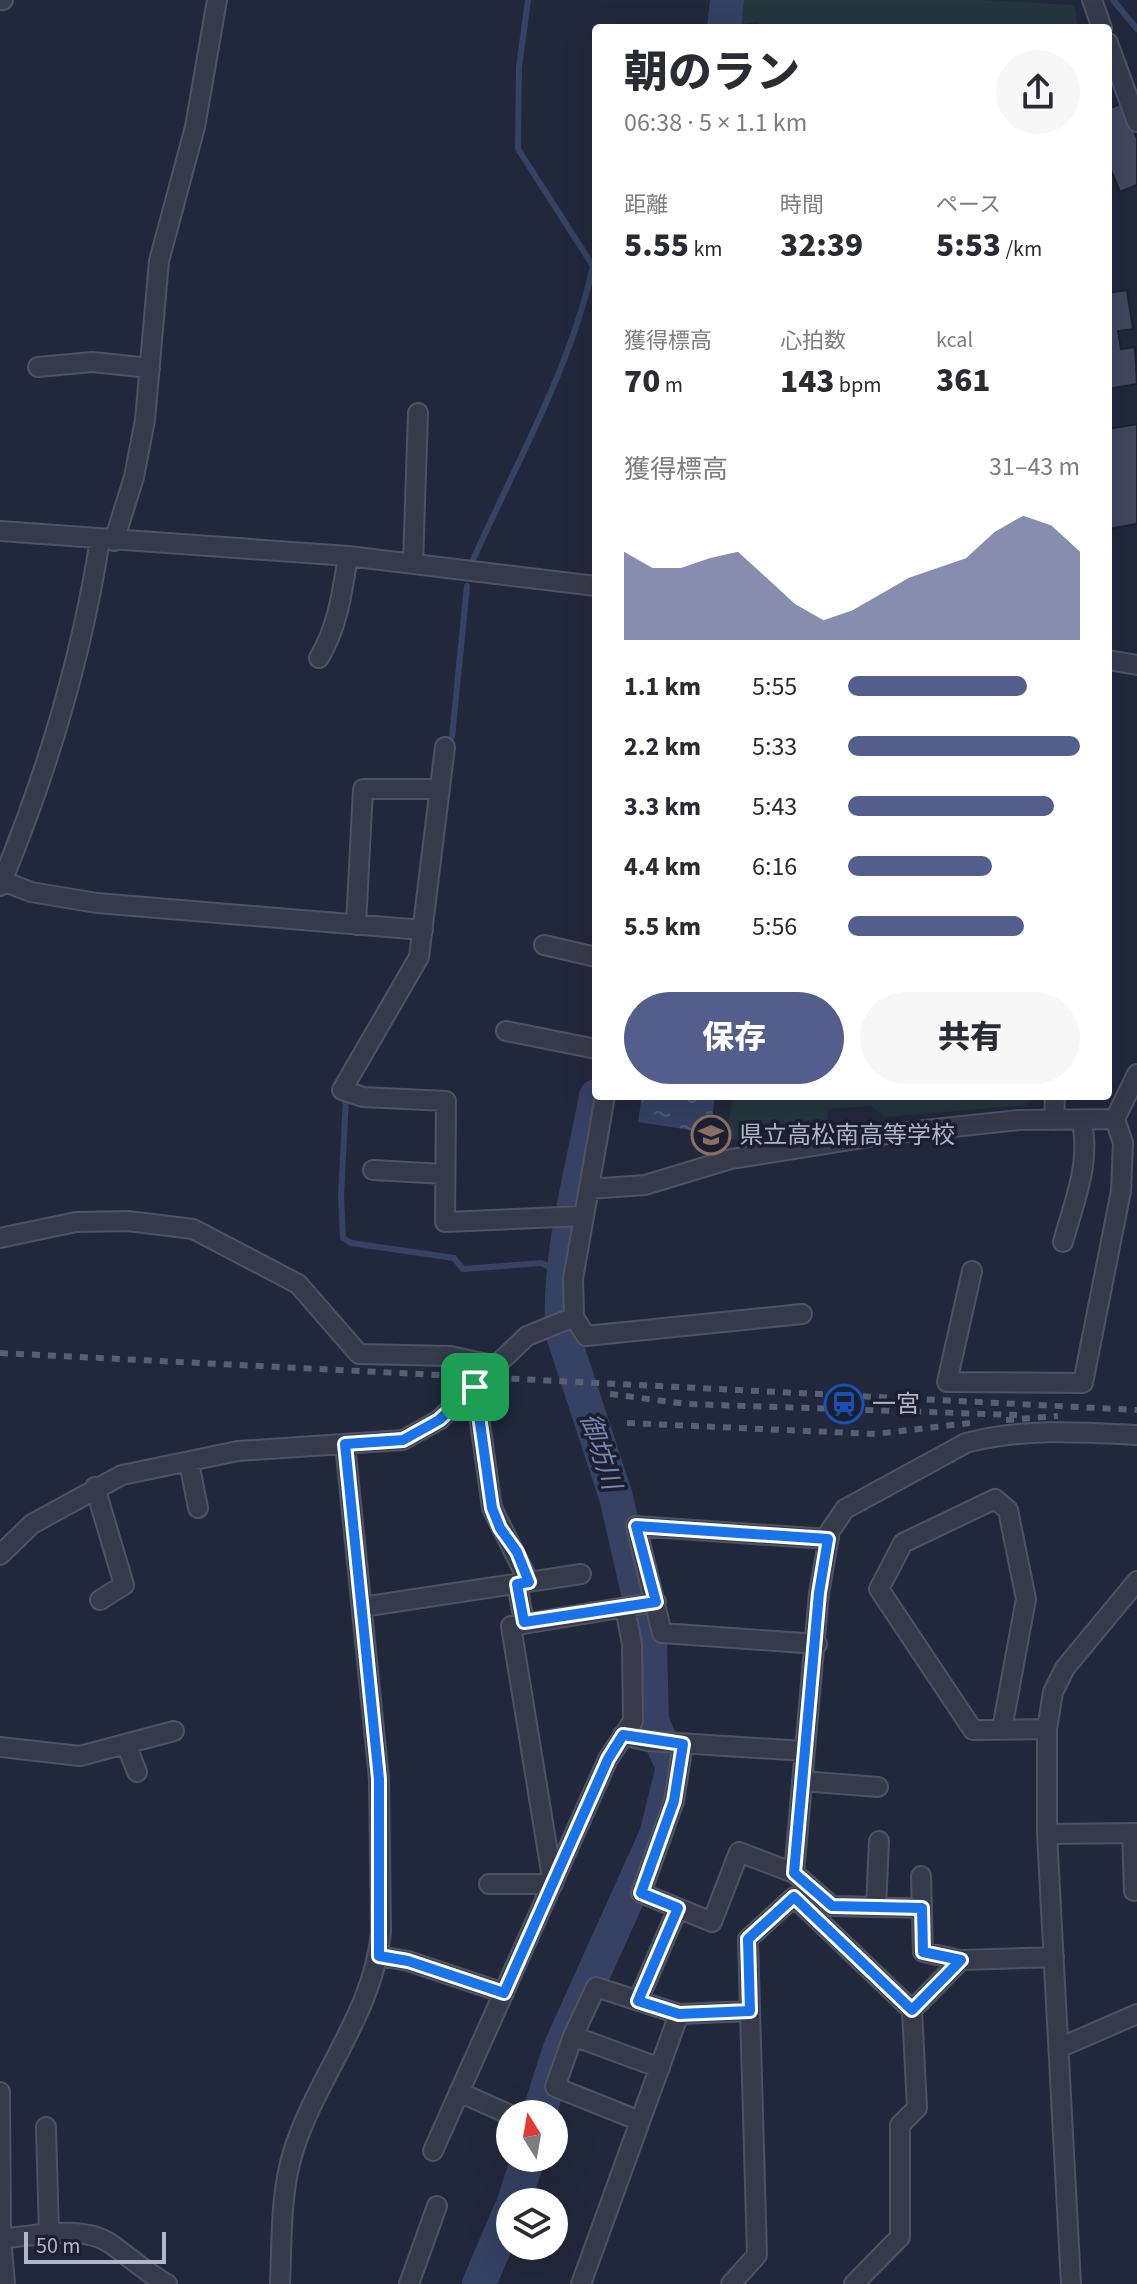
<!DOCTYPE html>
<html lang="ja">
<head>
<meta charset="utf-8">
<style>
	:root { --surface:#fff; --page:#f7f7f7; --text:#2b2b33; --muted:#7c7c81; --accent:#545e8c }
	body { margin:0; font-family:"Source Sans 3","Noto Sans JP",sans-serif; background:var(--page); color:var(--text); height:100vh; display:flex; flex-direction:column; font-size:30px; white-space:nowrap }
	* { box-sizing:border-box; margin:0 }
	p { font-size:26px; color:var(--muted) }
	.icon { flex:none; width:44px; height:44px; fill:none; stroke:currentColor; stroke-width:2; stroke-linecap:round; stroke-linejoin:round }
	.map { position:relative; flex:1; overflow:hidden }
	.side { position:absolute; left:592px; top:24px; width:520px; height:1076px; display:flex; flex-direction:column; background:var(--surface); border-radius:8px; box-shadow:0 8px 32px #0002 }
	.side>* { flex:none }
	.needle { width:52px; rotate:349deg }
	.buttons { position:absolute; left:496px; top:2100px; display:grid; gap:16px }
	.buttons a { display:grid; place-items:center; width:72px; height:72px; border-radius:50%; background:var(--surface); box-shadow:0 8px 32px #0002; font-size:40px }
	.scale { position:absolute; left:24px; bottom:20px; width:142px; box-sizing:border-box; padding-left:8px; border:4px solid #b2b6c8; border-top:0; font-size:22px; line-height:28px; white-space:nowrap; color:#b2b6c8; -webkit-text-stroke:6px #1b2031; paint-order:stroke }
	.pin { position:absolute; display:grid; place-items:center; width:68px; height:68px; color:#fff; margin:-34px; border-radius:16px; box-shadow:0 4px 12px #0006 }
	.round { display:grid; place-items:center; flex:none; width:84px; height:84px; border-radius:42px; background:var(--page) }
	.head { display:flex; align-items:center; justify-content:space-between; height:136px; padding:0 32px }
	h1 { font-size:44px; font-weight:800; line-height:60px }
	.figures { display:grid; grid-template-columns:repeat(3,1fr); gap:12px; height:136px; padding:8px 32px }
	.figures div { display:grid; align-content:center }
	.figures b { font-size:34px; font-weight:800 }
	.figures small { font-size:22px; font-weight:400 }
	.figures p { font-size:22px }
	.chart { height:224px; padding:16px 32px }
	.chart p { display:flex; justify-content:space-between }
	.chart svg { width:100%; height:144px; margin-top:8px; fill:var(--accent); opacity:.7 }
	.primary-button { display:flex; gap:16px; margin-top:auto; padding:16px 32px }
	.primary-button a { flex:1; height:92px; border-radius:48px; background:var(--accent); color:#fff; font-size:32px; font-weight:800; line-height:92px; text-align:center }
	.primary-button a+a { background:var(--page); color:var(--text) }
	ul { padding:0 32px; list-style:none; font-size:26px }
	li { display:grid; grid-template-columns:128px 96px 1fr; align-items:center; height:60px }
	li i { height:20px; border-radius:10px; background:var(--accent) }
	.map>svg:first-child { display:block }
	.pitch { fill:#24353d }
	.water { fill:url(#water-ripples) }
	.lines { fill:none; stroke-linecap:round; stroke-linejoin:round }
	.stream { stroke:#364163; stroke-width:6 }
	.river { stroke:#364163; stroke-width:34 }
	.building { fill:#41475e; stroke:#1d2233; stroke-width:2 }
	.minor-casing { stroke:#4e5364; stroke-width:22 }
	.minor { stroke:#363b4c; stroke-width:18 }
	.rail { stroke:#585e73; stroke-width:6; stroke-dasharray:8 8; stroke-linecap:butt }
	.route-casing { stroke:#fff; stroke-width:16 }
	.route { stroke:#1a73e8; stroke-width:10 }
	.labels { text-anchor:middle; stroke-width:7; stroke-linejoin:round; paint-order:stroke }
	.poi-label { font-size:24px; fill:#b2b6c8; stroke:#1b2031; text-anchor:start }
	.water-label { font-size:26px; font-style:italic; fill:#7986b0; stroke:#1b2031 }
</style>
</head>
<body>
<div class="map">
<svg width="1137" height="2284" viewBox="0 0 1137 2284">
	<defs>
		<pattern id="water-ripples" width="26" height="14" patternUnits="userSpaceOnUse" patternTransform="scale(2)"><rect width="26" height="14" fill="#364163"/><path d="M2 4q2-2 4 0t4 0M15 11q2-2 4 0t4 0" fill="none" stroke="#515a78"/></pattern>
	</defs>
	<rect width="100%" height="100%" fill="#22283c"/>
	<path class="pitch" d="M740,0H983L1074,5L1078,27L759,28V21L737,26Z
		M733,1096H1040L1026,1105L885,1117L871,1106L828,1109L827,1126L725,1141Z"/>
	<path class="water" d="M642,1096H715L710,1133L638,1122Z"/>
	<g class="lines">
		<path class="stream" d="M1113,0L1137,29
			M473,560C515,465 571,368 593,266L518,149L519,67L528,0
			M452,737L467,586
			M346,1098L341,1196L343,1238L351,1243L454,1258L463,1269L542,1263L564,1276"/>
		<path class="river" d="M724,28L727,0
			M539,2114L560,2048L656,1835L673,1767L652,1722L650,1645L616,1497L562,1332C558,1252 582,1174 596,1096
			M514,2202L528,2158
			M479,2284L510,2211"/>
	</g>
	<path class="building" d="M1122,103L1137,138V185L1120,192L1108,163V109Z
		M1127,290L1133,329L1118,331L1121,349L1135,347L1137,384L1108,389V293Z
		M1137,424V524L1108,529V429Z"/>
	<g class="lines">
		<g class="minor-casing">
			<path id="minor" d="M0,0H3
				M1092,0L1102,28
				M1108,43L1137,122
				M38,367L92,362L150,368
				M0,531L348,556L596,586
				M114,541L134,477L145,420L159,261L195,127L217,0
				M413,564L418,413
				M319,658C338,626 342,593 348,556
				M1108,660L1137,665
				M445,747L419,957L342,1090L363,1097L446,1101L445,1222L582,1216
				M0,880L31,892L97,903L423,930
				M0,886C47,774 81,660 100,540
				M356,925L363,789H440
				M544,945L596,957
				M506,1031L596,1049
				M605,1096L573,1279L574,1317L586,1336L802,1314
				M1054,1120L1055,1096
				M373,1170L445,1174
				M589,1189L645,1185L731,1159L888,1134L1019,1120L1115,1119L1137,1074
				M0,1238L76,1222L128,1221L193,1229L298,1284L359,1354L450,1356L497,1366
				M1063,1242C1074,1202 1092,1160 1081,1120
				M972,1271L947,1382L1083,1383L1121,1191L1123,1143L1115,1119
				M475,1387L492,1508L529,1582
				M189,1462L198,1508
				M95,1487L124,1585L100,1600
				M0,1555L32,1524L122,1475L238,1451L403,1440L439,1420L527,1336L574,1317
				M517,1584L524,1622
				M362,1607L581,1574
				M817,1644L662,1633L636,1526L828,1539
				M1002,1729L1026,1599L1008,1510L995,1499L903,1543L879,1589L973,1730L1047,1729
				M623,1735L648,1741L804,1751
				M126,1744L137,1772
				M683,1744L674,1801L641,1893L712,1922L739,1852L794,1873L832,1906L922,1908
				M0,1747L80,1756L174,1731
				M802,1781L878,1787
				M1132,1833L1134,1891
				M1047,1834L1137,1833
				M794,1873L819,1593L830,1531L845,1509L966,1443C1020,1428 1081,1432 1137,1435
				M921,1876L923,1952L961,1960
				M489,1884H553L511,1626L656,1602
				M876,1907L879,1841
				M379,1956L408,1961L504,1993
				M638,2001L678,1908
				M912,2010L961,1960L1054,1957
				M573,2036L660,2068
				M1059,2048L1137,2014
				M0,2092L1,2238L5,2284
				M459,2092L508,2114
				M640,2121L555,2087L573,2036L596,1987L679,2014L750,2011
				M46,2127L49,2235
				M433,2151L608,1759L633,1721L632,1644L625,1608
				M0,2239C32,2236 83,2224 111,2244C132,2259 144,2271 167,2284
				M280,2284C282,2239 280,2192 294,2149C318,2075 374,2011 381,1932L379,1779L345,1444
				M409,2284L437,2206
				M581,2284L679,2014
				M731,2284L757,2255L748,1939L794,1897L912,2010L917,2108L900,2125V2237L854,2284
				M1071,2284L1047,1834V1729L1053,1692L1065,1668L1137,1581"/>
		</g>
		<use href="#minor" class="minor"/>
		<path class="rail" d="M0,1353L1137,1410
			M610,1394L687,1404L1017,1415
			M1006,1420L1058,1416
			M627,1423L875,1434L970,1423"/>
	</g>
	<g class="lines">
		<g class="route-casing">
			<path id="route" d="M475,1387L492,1508L500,1528L517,1552L529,1582L517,1584L524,1622L656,1602L636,1526L828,1539L819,1593L794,1873L832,1906L922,1908L923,1952L961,1960L912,2010L794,1897L748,1939L750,2011L679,2014L638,2001L678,1908L641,1893L674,1801L683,1744L623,1735L608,1759L504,1993L408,1961L379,1956V1779L345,1444L403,1440L439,1420Z"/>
		</g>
		<use href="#route" class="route"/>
	</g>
	<defs>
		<g id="school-ring" transform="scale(2)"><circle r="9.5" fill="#1b2031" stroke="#8d6e63" stroke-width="1.5"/><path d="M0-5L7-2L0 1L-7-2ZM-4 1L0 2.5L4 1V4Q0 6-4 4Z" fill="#8d6e63"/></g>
		<g id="station-ring" transform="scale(2)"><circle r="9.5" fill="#1b2031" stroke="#1a4fb4" stroke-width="1.5"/><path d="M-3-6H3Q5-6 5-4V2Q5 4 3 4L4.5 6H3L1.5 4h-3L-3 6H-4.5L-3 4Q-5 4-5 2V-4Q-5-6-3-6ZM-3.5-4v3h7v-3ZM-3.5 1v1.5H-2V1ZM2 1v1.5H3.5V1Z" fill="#1a4fb4"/></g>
	</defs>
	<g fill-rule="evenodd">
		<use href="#school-ring" x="711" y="1135"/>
		<use href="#station-ring" x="844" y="1404"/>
	</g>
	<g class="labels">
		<g class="poi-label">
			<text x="739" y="1143">県立高松南高等学校</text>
			<text x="872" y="1412">一宮</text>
		</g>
		<g class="water-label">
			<text transform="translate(601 1451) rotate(72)" y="9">御坊川</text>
		</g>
	</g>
</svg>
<div class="buttons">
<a><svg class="needle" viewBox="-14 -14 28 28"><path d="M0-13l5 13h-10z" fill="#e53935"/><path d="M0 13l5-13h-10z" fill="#7c7c81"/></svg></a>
<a><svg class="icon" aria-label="layers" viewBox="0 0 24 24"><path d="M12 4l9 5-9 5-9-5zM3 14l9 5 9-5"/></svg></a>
</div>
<div class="scale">50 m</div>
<div class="pin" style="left:475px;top:1387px;background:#1e9e55"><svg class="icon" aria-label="arrive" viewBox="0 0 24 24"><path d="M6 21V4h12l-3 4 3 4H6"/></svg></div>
<section class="side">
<div class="head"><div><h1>朝のラン</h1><p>06:38 · 5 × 1.1 km</p></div><a class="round"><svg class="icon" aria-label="share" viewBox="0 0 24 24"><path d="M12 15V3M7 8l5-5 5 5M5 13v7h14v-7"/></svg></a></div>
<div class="figures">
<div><p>距離</p><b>5.55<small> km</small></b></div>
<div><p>時間</p><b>32:39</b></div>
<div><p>ペース</p><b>5:53<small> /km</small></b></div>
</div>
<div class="figures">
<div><p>獲得標高</p><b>70<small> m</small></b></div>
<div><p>心拍数</p><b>143<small> bpm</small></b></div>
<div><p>kcal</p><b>361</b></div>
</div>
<div class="chart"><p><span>獲得標高</span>31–43 m</p>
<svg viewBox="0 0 160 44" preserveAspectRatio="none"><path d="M0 44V17L10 22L20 22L30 19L40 17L50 25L60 33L70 38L80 35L90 30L100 25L110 22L120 19L130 11L140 6L150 9L160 17V44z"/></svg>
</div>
<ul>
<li><b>1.1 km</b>5:55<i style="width:77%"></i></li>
<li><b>2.2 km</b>5:33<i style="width:100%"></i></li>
<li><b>3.3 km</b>5:43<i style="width:89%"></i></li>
<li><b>4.4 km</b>6:16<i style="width:62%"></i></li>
<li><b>5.5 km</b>5:56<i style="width:76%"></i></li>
</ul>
<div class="primary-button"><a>保存</a><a>共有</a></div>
</section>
</div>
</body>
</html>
